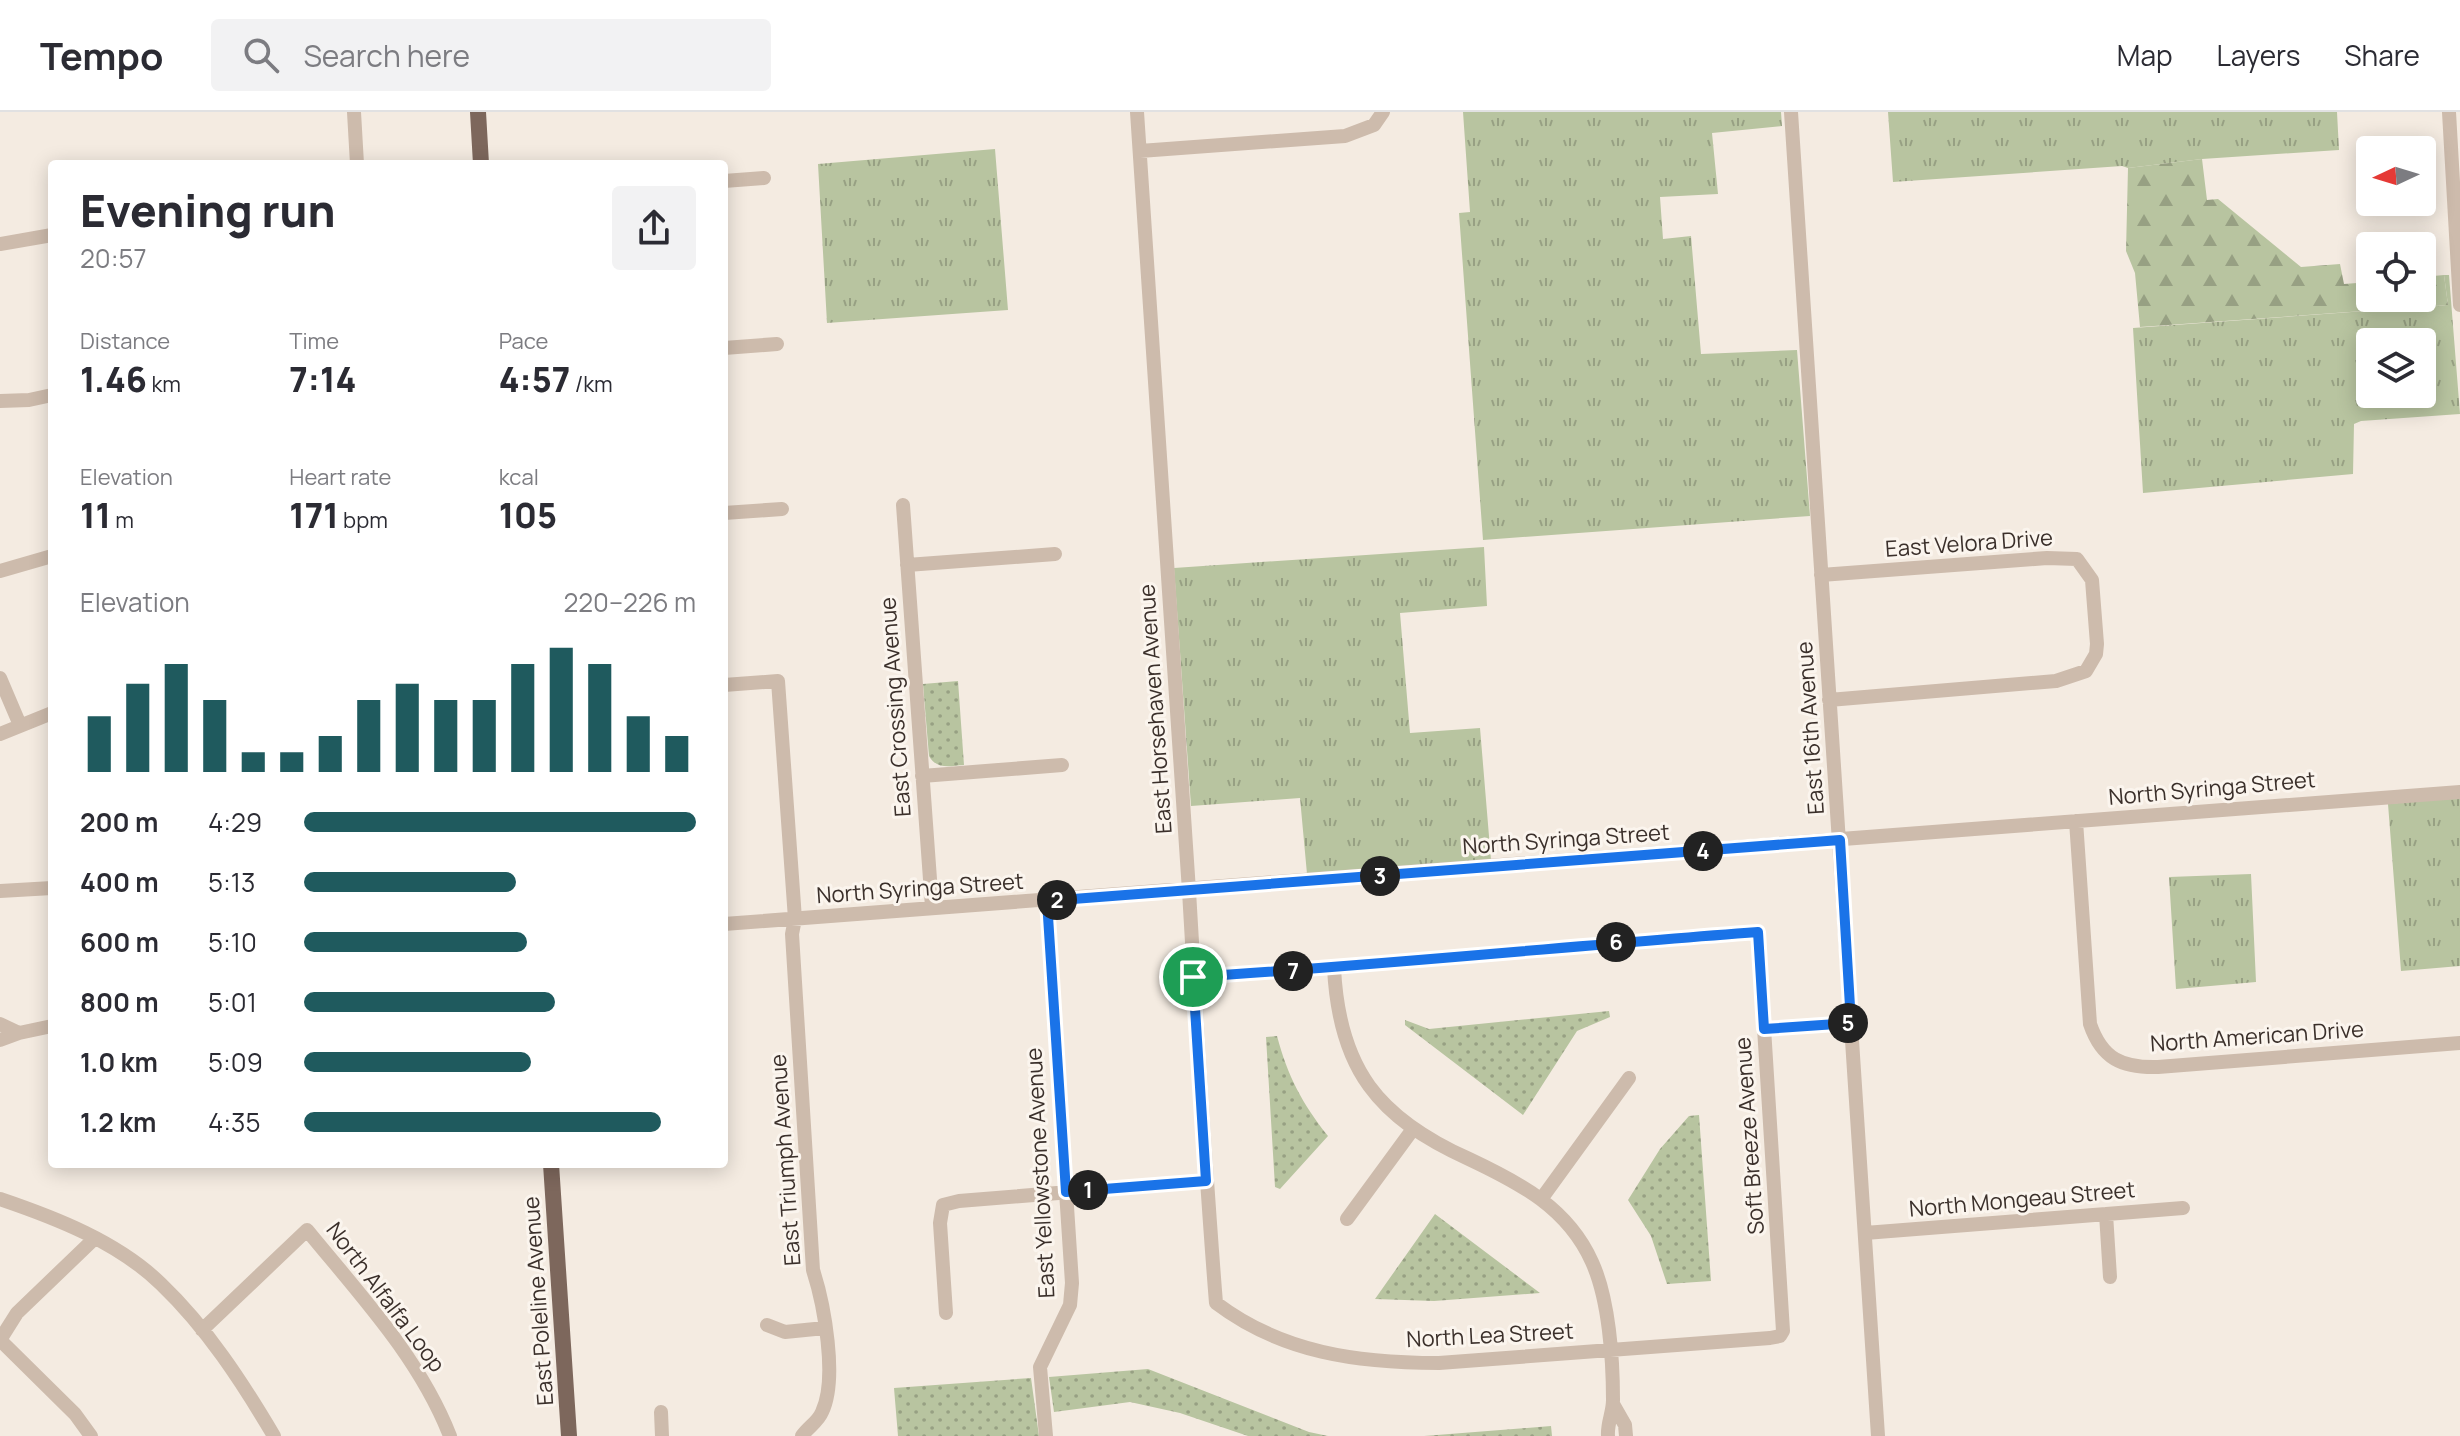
<!DOCTYPE html>
<html lang="en">
<head>
<meta charset="utf-8">
<style>
	:root { --surface:#fff; --page:#f2f2f3; --text:#2b2b33; --muted:#7c7c81; --line:#e1e1e2; --accent:#1f5a5e }
	body { margin:0; font-family:Manrope,sans-serif; background:var(--page); color:var(--text); height:100vh; display:flex; flex-direction:column; font-size:30px; white-space:nowrap }
	* { box-sizing:border-box; margin:0 }
	p { font-size:26px; color:var(--muted) }
	.icon { flex:none; width:44px; height:44px; fill:none; stroke:currentColor; stroke-width:2; stroke-linecap:round; stroke-linejoin:round }
	.map { position:relative; flex:1; overflow:hidden }
	.drawer { position:absolute; left:48px; top:48px; width:680px; height:1008px; display:flex; flex-direction:column; background:var(--surface); border-radius:8px; box-shadow:0 4px 20px #0003 }
	.drawer>* { flex:none }
	.needle { width:52px; rotate:266deg }
	.controls { position:absolute; left:2356px; top:24px; display:grid; gap:16px }
	.controls a { display:grid; place-items:center; width:80px; height:80px; border-radius:8px; background:var(--surface); box-shadow:0 4px 20px #0003; font-size:40px }
	.pin { position:absolute; display:grid; place-items:center; width:68px; height:68px; color:#fff; margin:-34px; border:4px solid #fff; border-radius:50%; box-shadow:0 2px 8px #0007 }
	.km { position:absolute; width:40px; height:40px; margin:-20px; border-radius:50%; background:#222; color:#fff; font-size:22px; line-height:40px; text-align:center }
	.round { display:grid; place-items:center; flex:none; width:84px; height:84px; border-radius:8px; background:var(--page) }
	.summary { display:flex; align-items:center; justify-content:space-between; height:136px; padding:0 32px }
	h1 { font-size:44px; font-weight:800; line-height:60px }
	.figures { display:grid; grid-template-columns:repeat(3,1fr); gap:12px; height:136px; padding:8px 32px }
	.figures div { display:grid; align-content:center }
	.figures b { font-size:34px; font-weight:800 }
	.figures small { font-size:22px; font-weight:400 }
	.figures p { font-size:22px }
	.chart { height:224px; padding:16px 32px }
	.chart p { display:flex; justify-content:space-between }
	.chart svg { width:100%; height:144px; margin-top:8px; stroke:var(--accent); stroke-width:6 }
	ul { padding:0 32px; list-style:none; font-size:26px }
	li { display:grid; grid-template-columns:128px 96px 1fr; align-items:center; height:60px }
	li i { height:20px; border-radius:10px; background:var(--accent) }
	header { display:flex; align-items:center; gap:48px; box-sizing:border-box; height:112px; padding:0 40px; background:var(--surface); border-bottom:2px solid var(--line) }
	header strong { font-size:38px }
	nav { display:flex; gap:44px; margin-inline-start:auto; font-size:28px }
	.search { width:560px; height:72px; background:var(--page); display:flex; align-items:center; gap:20px; box-sizing:border-box; padding:0 28px; border-radius:8px; color:var(--muted); font-size:30px }
	.map>svg:first-child { display:block }
	.grass { fill:url(#grass-tufts); fill-rule:evenodd }
	.forest { fill:url(#forest-firs) }
	.park { fill:url(#park-dots) }
	.lines { fill:none; stroke-linecap:round; stroke-linejoin:round }
	.minor { stroke:#cdbbac; stroke-width:14 }
	.major { stroke:#7d675c; stroke-width:16 }
	.route-casing { stroke:#fff; stroke-width:16 }
	.route { stroke:#1a73e8; stroke-width:10 }
	.labels { text-anchor:middle; stroke-width:6; stroke-linejoin:round; paint-order:stroke }
	.street-label { font-size:22px; fill:#3b302b; stroke:#fbf5ee }
</style>
</head>
<body>
<header>
<strong>Tempo</strong>
<div class="search"><svg class="icon" aria-label="search" viewBox="0 0 24 24"><circle cx="10" cy="10" r="6"/><path d="M15 15l6 6"/></svg>Search here</div>
<nav><a>Map</a><a>Layers</a><a>Share</a></nav>
</header>
<div class="map">
<svg width="2460" height="1324" viewBox="0 0 2460 1324">
	<defs>
		<pattern id="grass-tufts" width="24" height="20" patternUnits="userSpaceOnUse" patternTransform="scale(2)"><rect width="24" height="20" fill="#b8c4a0"/><path d="M3 7l-1-3M5 7V3M7 7l1-3M15 17l-1-3M17 17v-4M19 17l1-3" fill="none" stroke="#97a083"/></pattern>
		<pattern id="forest-firs" width="22" height="20" patternUnits="userSpaceOnUse" patternTransform="scale(2)"><rect width="22" height="20" fill="#b8c4a0"/><path d="M5 1l3.5 6h-7zM16 11l3.5 6h-7z" fill="#97a083"/></pattern>
		<pattern id="park-dots" width="8" height="8" patternUnits="userSpaceOnUse" patternTransform="scale(2)"><rect width="8" height="8" fill="#b8c4a0"/><path d="M2 2h.1M6 6h.1" fill="none" stroke="#97a083" stroke-width="1.8" stroke-linecap="round"/></pattern>
	</defs>
	<rect width="100%" height="100%" fill="#f4ebe1"/>
	<path class="grass" d="M1463,0H1781L1782,14L1712,21L1718,82L1660,85L1663,127L1691,124L1701,242L1797,238L1810,404L1483,428L1459,101L1470,100Z
		M1888,0H2337L2339,38L2202,47L2128,56L2122,54L1893,70Z
		M995,37L1008,198L827,211L818,52Z
		M2444,163H2449L2460,302L2361,309L2354,312L2353,362L2143,381L2133,216L2448,193ZM2370,230H2422V282H2370Z
		M1484,435L1487,494L1400,501L1410,621L1480,616L1491,748L1307,762L1300,686L1191,694L1174,456Z
		M2460,685V854L2401,859L2388,692Z
		M2251,762L2256,870L2176,877L2169,765Z"/>
	<path class="forest" d="M2202,47L2207,88L2218,87L2301,155L2340,152L2344,172L2370,170V186H2422V165L2444,163L2448,193L2140,215L2135,161L2126,139L2128,56Z"/>
	<path class="park" d="M958,569L964,653C950,654 937,658 929,644L923,572Z
		M1609,899L1610,905L1577,919L1523,1003L1405,913V908L1429,917Z
		M1277,924C1288,965 1302,991 1328,1024L1280,1077L1275,1075L1266,925Z
		M1699,1003L1711,1169L1667,1172L1651,1124L1628,1088L1660,1037L1689,1004Z
		M1435,1102L1540,1181L1434,1189L1375,1187Z
		M1148,1257L1309,1320L1328,1324H1248L1180,1301L1130,1290L1054,1300L1049,1265Z
		M1031,1266L1039,1324H898L894,1276Z
		M1551,1314L1552,1324H1424Z"/>
	<g class="lines">
		<path class="minor" d="M354,0L357,52
			M1137,0L1189,779C1197,916 1205,1054 1216,1191C1282,1241 1358,1251 1439,1251L1770,1226L1780,1224L1783,1219L1758,820C1569,834 1381,853 1193,865
			M1791,0L1878,1324
			M2449,0L2460,193
			M1140,39L1345,24L1374,13L1383,0
			M724,69L764,66
			M0,132L52,123
			M724,236L777,232
			M0,289L29,288L52,283
			M903,393L932,795
			M724,401L782,397
			M907,453L1055,442
			M0,459L52,444
			M1821,463L2047,446L2077,447L2092,468L2097,532L2096,542L2086,559L2056,569L1829,588
			M0,566L20,613
			M724,573L778,569L795,807L792,822L813,1158C824,1192 838,1267 822,1300C818,1310 808,1315 802,1324
			M0,622L52,601
			M922,664L1062,653
			M2076,709L2090,912C2102,947 2122,956 2158,955L2460,931
			M0,779L52,776
			M724,812L2460,680
			M1334,856C1339,957 1378,1006 1469,1047C1520,1071 1568,1096 1592,1150C1609,1187 1613,1247 1613,1288C1613,1301 1607,1311 1608,1324
			M0,912L19,921
			M1764,917L1851,911
			M0,928L19,921L52,914
			M1542,1086L1629,966
			M0,1087C56,1106 118,1130 161,1172C207,1216 242,1270 274,1324
			M2106,1102L2110,1165
			M1347,1107L1413,1017
			M1865,1121L2183,1096
			M946,1201L940,1111L943,1093L959,1089L1206,1069
			M767,1213L785,1220L825,1216
			M202,1218L307,1118C360,1183 419,1245 450,1324
			M1613,1292L1625,1313L1626,1324
			M661,1300L662,1324
			M91,1324L75,1302L0,1228L17,1201L94,1127
			M1046,1324L1040,1255L1070,1193L1072,1171L1047,789"/>
		<path class="major" d="M478,0L481,52
			M551,1052L569,1324"/>
	</g>
	<g class="lines">
		<g class="route-casing">
			<path id="route" d="M1840,728L1851,911L1764,917L1758,820C1569,834 1381,853 1193,865L1206,1069L1066,1080L1047,789Z"/>
		</g>
		<use href="#route" class="route"/>
	</g>
	<g class="labels">
		<g class="street-label">
			<text transform="translate(1969 431) rotate(-4)" y="8">East Velora Drive</text>
			<text transform="translate(895 595) rotate(-94)" y="8">East Crossing Avenue</text>
			<text transform="translate(1155 597) rotate(-94)" y="8">East Horsehaven Avenue</text>
			<text transform="translate(1810 616) rotate(-94)" y="8">East 16th Avenue</text>
			<text transform="translate(2212 676) rotate(-5)" y="8">North Syringa Street</text>
			<text transform="translate(1566 727) rotate(-4)" y="8">North Syringa Street</text>
			<text transform="translate(920 776) rotate(-4)" y="8">North Syringa Street</text>
			<text transform="translate(2257 924) rotate(-4)" y="8">North American Drive</text>
			<text transform="translate(1749 1024) rotate(-94)" y="8">Soft Breeze Avenue</text>
			<text transform="translate(785 1048) rotate(-94)" y="8">East Triumph Avenue</text>
			<text transform="translate(1040 1061) rotate(-93)" y="8">East Yellowstone Avenue</text>
			<text transform="translate(2022 1087) rotate(-5)" y="8">North Mongeau Street</text>
			<text transform="translate(386 1185) rotate(53)" y="8">North Alfalfa Loop</text>
			<text transform="translate(538 1189) rotate(-94)" y="8">East Poleline Avenue</text>
			<text transform="translate(1490 1223) rotate(-3)" y="8">North Lea Street</text>
		</g>
	</g>
</svg>
<div class="controls">
<a><svg class="needle" viewBox="-14 -14 28 28"><path d="M0-13l5 13h-10z" fill="#e53935"/><path d="M0 13l5-13h-10z" fill="#7c7c81"/></svg></a>
<a><svg class="icon" aria-label="locate" viewBox="0 0 24 24"><circle cx="12" cy="12" r="6"/><path d="M12 2v4M12 18v4M2 12h4M18 12h4"/></svg></a>
<a><svg class="icon" aria-label="layers" viewBox="0 0 24 24"><path d="M12 4l9 5-9 5-9-5zM3 14l9 5 9-5"/></svg></a>
</div>
<div class="pin" style="left:1193px;top:865px;background:#1e9e55"><svg class="icon" aria-label="arrive" viewBox="0 0 24 24"><path d="M6 21V4h12l-3 4 3 4H6"/></svg></div>
<b class="km" style="left:1088px;top:1078px">1</b>
<b class="km" style="left:1057px;top:788px">2</b>
<b class="km" style="left:1380px;top:764px">3</b>
<b class="km" style="left:1703px;top:739px">4</b>
<b class="km" style="left:1848px;top:911px">5</b>
<b class="km" style="left:1616px;top:830px">6</b>
<b class="km" style="left:1293px;top:859px">7</b>
<section class="drawer">
<div class="summary"><div><h1>Evening run</h1><p>20:57</p></div><a class="round"><svg class="icon" aria-label="share" viewBox="0 0 24 24"><path d="M12 15V3M7 8l5-5 5 5M5 13v7h14v-7"/></svg></a></div>
<div class="figures">
<div><p>Distance</p><b>1.46<small> km</small></b></div>
<div><p>Time</p><b>7:14</b></div>
<div><p>Pace</p><b>4:57<small> /km</small></b></div>
</div>
<div class="figures">
<div><p>Elevation</p><b>11<small> m</small></b></div>
<div><p>Heart rate</p><b>171<small> bpm</small></b></div>
<div><p>kcal</p><b>105</b></div>
</div>
<div class="chart"><p><span>Elevation</span>220–226 m</p>
<svg viewBox="0 0 160 44" preserveAspectRatio="none"><path d="M5 44V27M15 44V17M25 44V11M35 44V22M45 44V38M55 44V38M65 44V33M75 44V22M85 44V17M95 44V22M105 44V22M115 44V11M125 44V6M135 44V11M145 44V27M155 44V33"/></svg>
</div>
<ul>
<li><b>200 m</b>4:29<i style="width:100%"></i></li>
<li><b>400 m</b>5:13<i style="width:54%"></i></li>
<li><b>600 m</b>5:10<i style="width:57%"></i></li>
<li><b>800 m</b>5:01<i style="width:64%"></i></li>
<li><b>1.0 km</b>5:09<i style="width:58%"></i></li>
<li><b>1.2 km</b>4:35<i style="width:91%"></i></li>
</ul>
</section>
</div>
</body>
</html>
